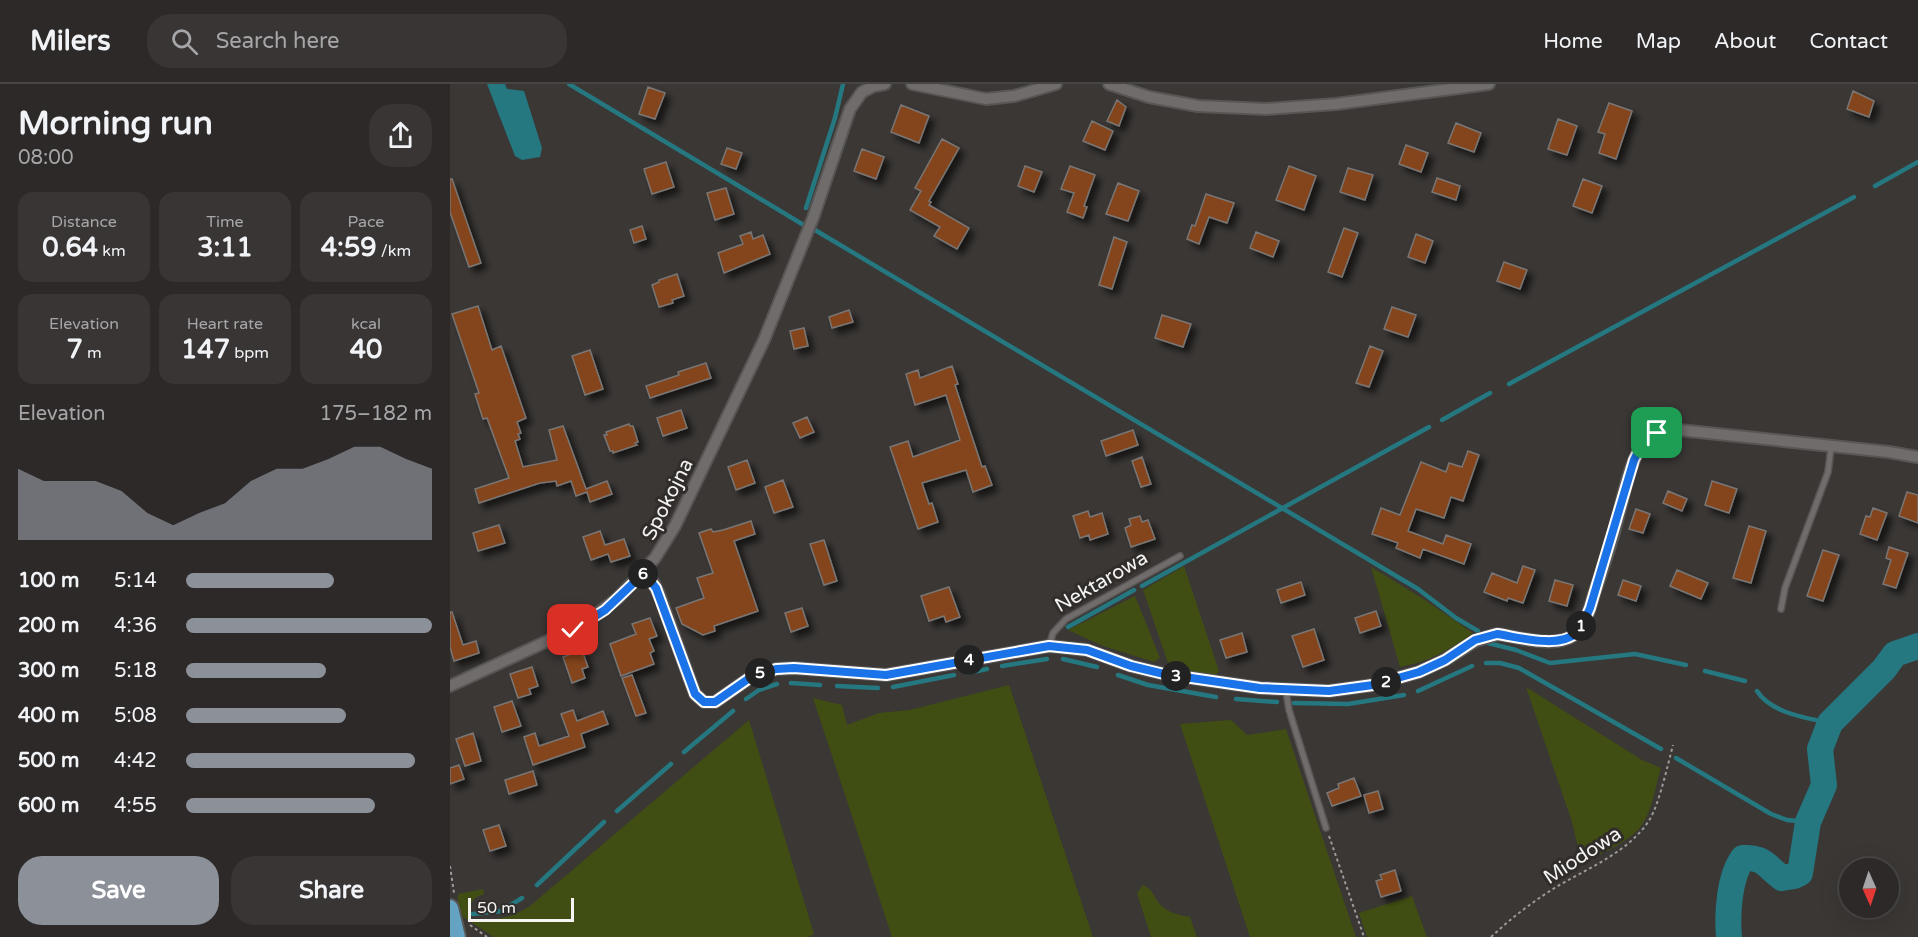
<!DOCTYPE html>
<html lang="en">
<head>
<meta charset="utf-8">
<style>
	:root { --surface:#2c2928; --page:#383534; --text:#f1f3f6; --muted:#a6a6a8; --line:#484545; --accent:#8c9099 }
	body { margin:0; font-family:"Varela Round",sans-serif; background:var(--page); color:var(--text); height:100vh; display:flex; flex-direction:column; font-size:22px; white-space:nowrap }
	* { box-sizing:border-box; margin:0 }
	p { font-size:20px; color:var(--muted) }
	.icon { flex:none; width:33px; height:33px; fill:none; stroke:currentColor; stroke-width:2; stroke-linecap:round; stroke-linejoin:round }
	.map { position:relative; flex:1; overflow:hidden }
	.side { display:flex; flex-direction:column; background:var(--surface); width:450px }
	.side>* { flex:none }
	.needle { width:39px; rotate:177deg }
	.buttons { position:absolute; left:1389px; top:774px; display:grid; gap:12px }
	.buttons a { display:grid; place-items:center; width:60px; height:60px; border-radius:50%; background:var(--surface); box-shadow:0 6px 24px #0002,0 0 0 2px var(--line); font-size:30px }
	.scale { position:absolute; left:18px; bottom:15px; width:106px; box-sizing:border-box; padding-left:6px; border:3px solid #f6f4f3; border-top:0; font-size:16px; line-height:21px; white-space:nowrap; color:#f6f4f3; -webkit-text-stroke:4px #302d2b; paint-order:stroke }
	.pin { position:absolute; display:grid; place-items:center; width:51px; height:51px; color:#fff; margin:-26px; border-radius:12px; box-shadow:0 3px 9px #0006 }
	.km { position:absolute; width:30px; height:30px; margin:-15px; border-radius:50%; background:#222; color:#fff; font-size:16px; line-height:30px; text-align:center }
	.round { display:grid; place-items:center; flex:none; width:63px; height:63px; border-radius:24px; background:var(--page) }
	.overview { display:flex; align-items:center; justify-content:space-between; height:102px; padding:0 18px }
	h1 { font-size:33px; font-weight:800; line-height:45px }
	.figures { display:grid; grid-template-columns:repeat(3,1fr); gap:9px; height:102px; padding:6px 18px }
	.figures div { display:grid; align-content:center; border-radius:15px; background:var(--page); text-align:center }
	.figures b { font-size:26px; font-weight:800 }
	.figures small { font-size:16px; font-weight:400 }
	.figures p { font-size:16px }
	.chart { height:168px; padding:12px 18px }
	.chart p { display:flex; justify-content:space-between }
	.chart svg { width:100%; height:108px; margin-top:6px; fill:var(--accent); opacity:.7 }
	.cta { display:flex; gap:12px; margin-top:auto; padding:12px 18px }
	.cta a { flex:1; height:69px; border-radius:24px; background:var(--accent); color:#fff; font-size:24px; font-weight:800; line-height:69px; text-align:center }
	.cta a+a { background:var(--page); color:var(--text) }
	ul { padding:0 18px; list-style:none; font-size:20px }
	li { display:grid; grid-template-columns:96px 72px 1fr; align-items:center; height:45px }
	li i { height:15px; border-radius:8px; background:var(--accent) }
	header { display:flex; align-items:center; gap:36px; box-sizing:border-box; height:84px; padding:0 30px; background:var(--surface); border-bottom:2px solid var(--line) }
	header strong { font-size:28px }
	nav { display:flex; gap:33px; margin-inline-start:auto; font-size:21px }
	.search { width:420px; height:54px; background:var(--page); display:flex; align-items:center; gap:15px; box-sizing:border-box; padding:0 21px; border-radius:24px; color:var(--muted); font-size:22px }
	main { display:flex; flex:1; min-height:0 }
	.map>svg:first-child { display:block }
	.green { fill:#414e13 }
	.water { fill:#257780 }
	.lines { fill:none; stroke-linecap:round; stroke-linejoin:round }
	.stream { stroke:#257780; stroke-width:4.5 }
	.river { stroke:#257780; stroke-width:26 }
	.building { fill:#84441b; stroke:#797674; stroke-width:1.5; filter:url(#shadow) }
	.service-casing { stroke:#585655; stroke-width:8 }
	.minor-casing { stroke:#585655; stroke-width:14 }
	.primary-casing { stroke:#585655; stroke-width:20 }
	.path { stroke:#9d9b99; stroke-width:2; stroke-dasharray:3 3; stroke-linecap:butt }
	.service { stroke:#706c6b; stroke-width:5 }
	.minor { stroke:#706c6b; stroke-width:10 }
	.primary { stroke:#65a3c3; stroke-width:16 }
	.route-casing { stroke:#fff; stroke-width:12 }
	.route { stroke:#1a73e8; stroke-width:8 }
	.labels { text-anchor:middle; stroke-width:6; stroke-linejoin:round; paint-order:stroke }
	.street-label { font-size:20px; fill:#f6f4f3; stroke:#302d2b }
</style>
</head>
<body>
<header>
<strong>Milers</strong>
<div class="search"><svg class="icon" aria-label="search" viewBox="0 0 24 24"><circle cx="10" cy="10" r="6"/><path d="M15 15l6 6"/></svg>Search here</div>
<nav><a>Home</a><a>Map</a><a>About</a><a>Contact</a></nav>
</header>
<main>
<section class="side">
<div class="overview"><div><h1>Morning run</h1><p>08:00</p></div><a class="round"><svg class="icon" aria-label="share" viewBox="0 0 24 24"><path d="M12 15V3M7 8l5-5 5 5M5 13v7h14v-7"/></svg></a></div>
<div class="figures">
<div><p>Distance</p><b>0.64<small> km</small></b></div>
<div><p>Time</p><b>3:11</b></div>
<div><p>Pace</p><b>4:59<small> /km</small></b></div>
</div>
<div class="figures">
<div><p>Elevation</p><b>7<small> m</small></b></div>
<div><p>Heart rate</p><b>147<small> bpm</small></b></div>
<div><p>kcal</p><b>40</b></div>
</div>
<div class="chart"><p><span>Elevation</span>175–182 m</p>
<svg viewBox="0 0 160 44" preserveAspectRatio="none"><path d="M0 44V15L10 20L20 20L30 20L40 24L50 33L60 38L70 33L80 29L90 20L100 15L110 15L120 11L130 6L140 6L150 11L160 15V44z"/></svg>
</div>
<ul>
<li><b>100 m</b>5:14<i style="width:60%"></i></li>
<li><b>200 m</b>4:36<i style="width:100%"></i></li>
<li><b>300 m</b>5:18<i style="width:57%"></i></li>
<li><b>400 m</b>5:08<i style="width:65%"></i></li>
<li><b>500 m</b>4:42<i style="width:93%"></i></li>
<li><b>600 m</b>4:55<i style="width:77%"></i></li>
</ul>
<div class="cta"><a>Save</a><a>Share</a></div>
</section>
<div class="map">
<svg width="1468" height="853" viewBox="0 0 1468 853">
	<defs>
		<filter id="shadow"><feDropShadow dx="5.5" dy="5.5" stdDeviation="3" flood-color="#0009"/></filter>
	</defs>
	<rect width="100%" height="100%" fill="#3a3735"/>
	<path class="green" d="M734,482L769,587L765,592L726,586L718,579L693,506Z
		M921,483L975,516L1023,549C999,566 979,578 950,583Z
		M685,512L710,574L704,578L653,562L618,546Z
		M559,601L643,853H442L363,614L392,621L397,641L429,629L460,626Z
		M1076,603L1192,676L1211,684C1205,703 1202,731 1188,746C1173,761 1150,770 1132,780L1122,738Z
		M299,636L364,850L358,853H44L13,833L11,829H8V810L33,805L34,810L25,814L18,823L19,833L24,837L27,835C47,837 63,833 80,822Z
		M781,636L797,651L836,645L906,853H800L730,640Z
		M693,801C703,805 703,812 709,819C717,829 729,831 740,833L747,853H701L687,809Z
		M962,812L977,853H917L909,829Z"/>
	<path class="water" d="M37,0H55L57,5L74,7L92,64L90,73L72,76L65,72Z"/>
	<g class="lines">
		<path class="stream" d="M119,0L352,140
			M1425,102L1468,78
			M356,124L385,34L393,0
			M365,146L968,505L1006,534L1028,547
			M1059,300L1404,113
			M992,336L1040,309
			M692,502L979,343
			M618,543L684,506
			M1038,559L1066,566L1100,579L1185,570L1236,581
			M613,575L647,583
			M1036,579H1050L1069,584L1211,665
			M552,582L597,575
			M1255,587L1295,597
			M518,589L537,585
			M668,591L698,601L766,613
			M341,599L370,601
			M387,602L428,604
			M443,603L504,591
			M968,607L1022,582
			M1307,607C1321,629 1356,634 1380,639
			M296,615L309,606L327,600
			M786,615L827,618
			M844,619L898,620L954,611
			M234,668L283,627
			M1226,674L1321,730L1337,736L1358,738
			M167,727L221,680
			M87,801L154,738
			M23,830L51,827L72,814"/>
		<path class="river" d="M1279,853C1277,830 1279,793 1293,774C1314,773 1316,782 1332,794L1344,792L1350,789L1358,738L1374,701L1370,665L1380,639L1434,585L1445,570L1468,562"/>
	</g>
	<path class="building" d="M198,3L215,9L205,35L189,30Z
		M1403,7L1424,17L1419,33L1397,25Z
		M667,16L676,23L669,42L657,37Z
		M1159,19L1182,27L1166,75L1149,69L1155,50L1148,48Z
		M451,21L479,32L469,59L441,48Z
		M1108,35L1127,42L1117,71L1098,65Z
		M642,37L663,47L655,66L633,57Z
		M1006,39L1031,49L1024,68L998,59Z
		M492,55L509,64L479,117L481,118L479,121L519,144L507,165L484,152L490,143L460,126L471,107L465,104Z
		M956,61L978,69L971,88L949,80Z
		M277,64L292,69L286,85L271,80Z
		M412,65L434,73L426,95L404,87Z
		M216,78L224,103L202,110L194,85Z
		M575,82L592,88L584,108L568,102Z
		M620,82L645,91L634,122L637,123L633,134L617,128L624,109L611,105Z
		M839,82L866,92L854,126L826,116Z
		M898,84L923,91L915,116L890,108Z
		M987,94L1010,102L1006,116L982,108Z
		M0,95H2L31,179L19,183L0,128Z
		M1133,95L1152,102L1142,129L1123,122Z
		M668,99L689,107L678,137L656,130Z
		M276,104L284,130L265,136L257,109Z
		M756,110L784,119L777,139L759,133L749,160L737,155L742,141L745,142Z
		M192,142L196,155L184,159L180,146Z
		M894,144L908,149L892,193L878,188Z
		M301,148L303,155L313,151L320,170L274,189L268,169L293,160L290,152Z
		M806,148L829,157L823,173L800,164Z
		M966,150L983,157L975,179L958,173Z
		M664,153L677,158L662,205L649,201Z
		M1054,178L1077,186L1070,205L1047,197Z
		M227,190L234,212L222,216L223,219L209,223L202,201L209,198V196Z
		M28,222L42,266L51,262L76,334L67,338L71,349L68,350L70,355L65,357L73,383L107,376L99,346L113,342L136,405L157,397L162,410L140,418L137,408L126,412L121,397L107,402L106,397L90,399L29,419L25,405L59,394L37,334L33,335L25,310L29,309L2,230Z
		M942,223L966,231L958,253L934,245Z
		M399,226L403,238L382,244L379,233Z
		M712,231L741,240L733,263L705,254Z
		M354,244L358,262L344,265L340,247Z
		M920,262L933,267L919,303L906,299Z
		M140,266L153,305L135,311L122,272Z
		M256,279L261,294L200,314L196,302L229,291L228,288Z
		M502,282L508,300L505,301L532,383L535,382L542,401L523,408L516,386L472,399L479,420L482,419L488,438L468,445L440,363L458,357L463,373L510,356L496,311L465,321L456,290L468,286L470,294Z
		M231,326L237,344L213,352L207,334Z
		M357,333L364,348L350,354L343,339Z
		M179,340L180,342H183L188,358L185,359L187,361L163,369V367H160L154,351H157L156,348Z
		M683,346L688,361L656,372L651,357Z
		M1018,367L1029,371L1013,417L1001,413L994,434L966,425L958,447L993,460L996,451L1021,460L1014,480L973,465L970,474L946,464L948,459L922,450L931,424L950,431L971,378L996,388L999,379L1012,383Z
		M692,373L701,400L691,403L682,377Z
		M297,376L305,399L286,406L278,383Z
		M333,396L343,423L324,429L315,403Z
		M1262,397L1287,405L1279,429L1255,421Z
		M1218,407L1237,415L1232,427L1213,419Z
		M1457,408L1468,411V439L1449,432Z
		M1423,424L1437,429L1427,456L1410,450L1416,432L1420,433Z
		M1186,425L1200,430L1193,449L1179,445Z
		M638,427L640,433L652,429L658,450L640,456L639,451L630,454L623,432Z
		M690,432L692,438L698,436L705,455L681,463L675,444L681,441L679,435Z
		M301,437L305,450L284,457L308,527L264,542L265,547L253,551L232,540L226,524L254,514L247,494L263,489L249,449L261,445L263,448L273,446Z
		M49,441L55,459L28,467L23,449Z
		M1299,442L1316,447L1301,499L1283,494Z
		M150,447L155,461L174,455L180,472L161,478L158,470L141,476L133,453Z
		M374,456L387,497L374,501L360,460Z
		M1439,463L1458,469L1446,504L1433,500L1441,476L1436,474Z
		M1373,466L1389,471L1373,517L1357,512Z
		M1073,482L1085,486L1073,519L1058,514L1057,517L1034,508L1042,489L1067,499Z
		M1227,486L1258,499L1251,515L1220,502Z
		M1105,496L1123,501L1117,522L1099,517Z
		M1173,496L1191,502L1186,517L1168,511Z
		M851,498L855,511L831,519L827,506Z
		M499,503L510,533L496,538L494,532L479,537L471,512Z
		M352,524L358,542L341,548L335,529Z
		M926,527L931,542L910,549L905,534Z
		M0,528H2L13,561L26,557L29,569L4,577L0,563Z
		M200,534L207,552L199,555L204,567L200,569L204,580L171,592L160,560L186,550L182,540Z
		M864,545L874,576L853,583L842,552Z
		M792,549L797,568L776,574L770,556Z
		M132,566L138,583L132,585L135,594L122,599L113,573Z
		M82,583L88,602L79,605L81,610L68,614L60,590Z
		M182,591L196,629L186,632L172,594Z
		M62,617L71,642L52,648L44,623Z
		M123,626L127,637L153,627L158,640L131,650L135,663L83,681L74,653L85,649L89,662L119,652L111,630Z
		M23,649L31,677L15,682L6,655Z
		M9,681L14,695L0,700V684Z
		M83,687L87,701L59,710L55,696Z
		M904,694L911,712L882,722L877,709L889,704L888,700Z
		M928,707L933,725L919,729L914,711Z
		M49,741L56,762L40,767L33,746Z
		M945,786L951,807L931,813L926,797L932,795L930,791Z"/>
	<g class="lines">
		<g class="service-casing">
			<path id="service" d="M1331,525L1335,504L1378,388L1381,364
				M599,562L603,549L616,535L730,472
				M836,607L839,626L876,744"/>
		</g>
		<g class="minor-casing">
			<path id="minor" d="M462,0L536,15L564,12L606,0
				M659,0L699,13L748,22L816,25L886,20L1039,0
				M194,489L203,498L209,510L245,610L254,618H265L301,593L326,585L344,584L436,591L599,562L637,566L681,582L714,590L810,604L879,607L923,601L969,588L995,576L1025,557L1047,550C1069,553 1104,565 1124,551C1136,542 1140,524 1144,510C1151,490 1158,469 1164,448C1171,425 1179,374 1195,357C1204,347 1216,346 1229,346L1439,368L1467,373
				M0,602L132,541L168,514L205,474L225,442L314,256L363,134L400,25L412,8L424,2L435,0"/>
		</g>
		<g class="primary-casing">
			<path id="primary" d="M0,824L7,853"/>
		</g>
		<path class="path" d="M879,752L914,853
			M0,782L4,809
			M20,841L37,853
			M1041,853C1060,835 1081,819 1103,805C1135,785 1179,769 1200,735C1209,720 1218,680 1223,661"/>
		<use href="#service" class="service"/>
		<use href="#minor" class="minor"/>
		<use href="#primary" class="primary"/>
	</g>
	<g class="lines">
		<g class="route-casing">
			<path id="route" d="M123,546L155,526L194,489L206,504L245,610L254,618H265L301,593L326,585L344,584L436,591L599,562L637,566L681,582L714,590L810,604L879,607L923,601L969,588L995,576L1025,556L1047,550C1068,553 1109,565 1126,549C1133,542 1136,533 1140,524L1184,376L1193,358L1207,349"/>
		</g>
		<use href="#route" class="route"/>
	</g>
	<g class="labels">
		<g class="street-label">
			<text transform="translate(217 415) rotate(-63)" y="7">Spokojna</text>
			<text transform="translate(651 497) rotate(-30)" y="7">Nektarowa</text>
			<text transform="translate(1132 771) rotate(-33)" y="7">Miodowa</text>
		</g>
	</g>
</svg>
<div class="buttons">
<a><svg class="needle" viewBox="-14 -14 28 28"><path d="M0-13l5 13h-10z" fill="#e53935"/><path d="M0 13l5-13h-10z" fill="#a6a6a8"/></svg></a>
</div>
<div class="scale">50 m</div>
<div class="pin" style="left:1207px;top:349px;background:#1e9e55"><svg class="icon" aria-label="arrive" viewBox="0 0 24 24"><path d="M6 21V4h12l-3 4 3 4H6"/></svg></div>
<div class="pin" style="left:123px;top:546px;background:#d93025"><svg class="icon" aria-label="check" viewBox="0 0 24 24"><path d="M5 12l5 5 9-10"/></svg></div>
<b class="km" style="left:1131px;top:542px">1</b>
<b class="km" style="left:936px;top:598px">2</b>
<b class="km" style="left:726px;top:592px">3</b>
<b class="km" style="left:519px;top:576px">4</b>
<b class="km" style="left:310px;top:589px">5</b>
<b class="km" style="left:193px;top:490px">6</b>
</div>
</main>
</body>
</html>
